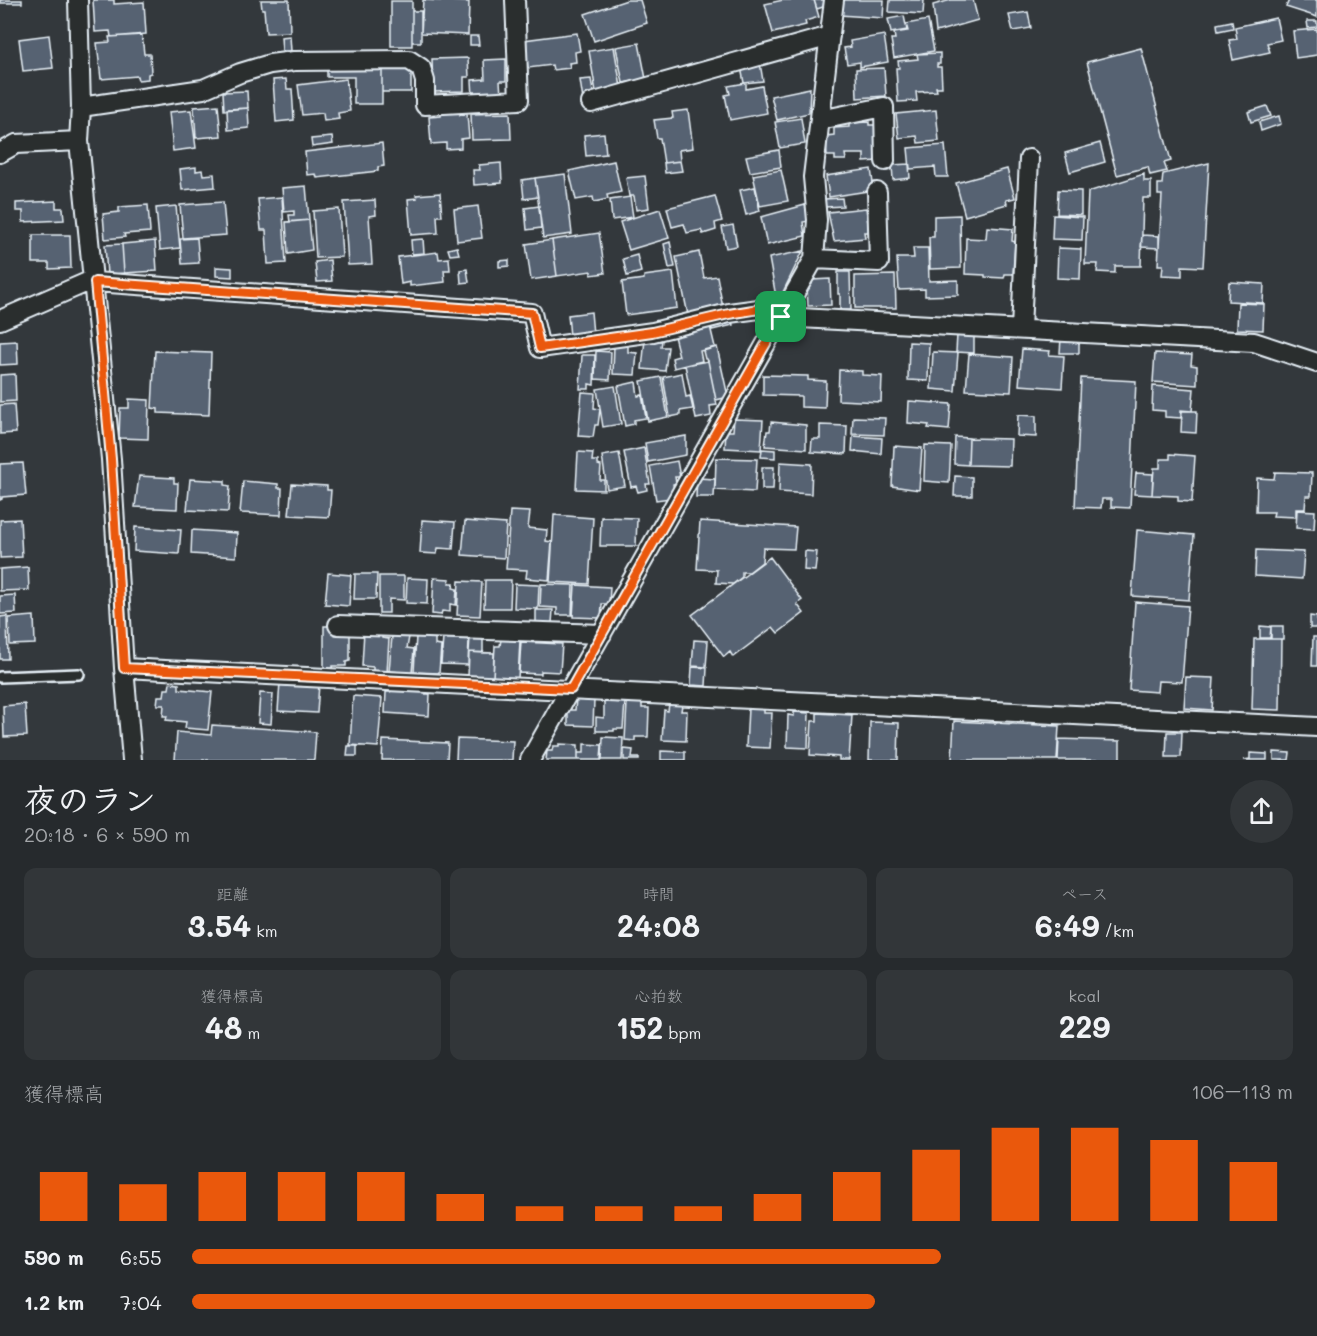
<!DOCTYPE html>
<html lang="ja">
<head>
<meta charset="utf-8">
<style>
	:root { --surface:#262a2d; --page:#323639; --text:#f1f3f6; --muted:#a4a7aa; --accent:#ea580c }
	body { margin:0; font-family:Mali,"Klee One",sans-serif; background:var(--page); color:var(--text); height:100vh; display:flex; flex-direction:column; font-size:22px; white-space:nowrap }
	* { box-sizing:border-box; margin:0 }
	p { font-size:20px; color:var(--muted) }
	.icon { flex:none; width:33px; height:33px; fill:none; stroke:currentColor; stroke-width:2; stroke-linecap:round; stroke-linejoin:round }
	.map { position:relative; height:760px; overflow:hidden }
	.panel { display:flex; flex-direction:column; background:var(--surface); flex:1 }
	.panel>* { flex:none }
	.pin { position:absolute; display:grid; place-items:center; width:51px; height:51px; color:#fff; margin:-26px; border-radius:12px; box-shadow:0 3px 9px #0006 }
	.round { display:grid; place-items:center; flex:none; width:63px; height:63px; border-radius:32px; background:var(--page) }
	.headline { display:flex; align-items:center; justify-content:space-between; height:102px; padding:0 24px }
	h1 { font-size:33px; font-weight:700; line-height:45px }
	.figures { display:grid; grid-template-columns:repeat(3,1fr); gap:9px; height:102px; padding:6px 24px }
	.figures div { display:grid; align-content:center; border-radius:12px; background:var(--page); text-align:center }
	.figures b { font-size:30px; font-weight:700 }
	.figures small { font-size:16px; font-weight:400 }
	.figures p { font-size:16px }
	.chart { height:168px; padding:12px 24px }
	.chart p { display:flex; justify-content:space-between }
	.chart svg { width:100%; height:108px; margin-top:6px; stroke:var(--accent); stroke-width:6 }
	ul { padding:0 24px; list-style:none; font-size:20px }
	li { display:grid; grid-template-columns:96px 72px 1fr; align-items:center; height:45px }
	li i { height:15px; border-radius:8px; background:var(--accent) }
	.map>svg:first-child { display:block }
	.building { fill:#576272; stroke:#e8f1f8; stroke-width:1.5 }
	.lines { fill:none; stroke-linecap:round; stroke-linejoin:round }
	.service-casing { stroke:#e8f1f8; stroke-width:14 }
	.minor-casing { stroke:#e8f1f8; stroke-width:22 }
	.service { stroke:#2a2d2e; stroke-width:9 }
	.minor { stroke:#2a2d2e; stroke-width:18 }
	.route-casing { stroke:#fff; stroke-width:12 }
	.route { stroke:#ea580c; stroke-width:8 }
</style>
</head>
<body>
<div class="map">
<svg width="1317" height="760" viewBox="0 0 1317 760">
	<rect width="100%" height="100%" fill="#33383c"/>
	<filter id="ink" filterUnits="userSpaceOnUse"><feTurbulence type="fractalNoise" baseFrequency=".0167" numOctaves="2"/><feDisplacementMap in="SourceGraphic" scale="12" xChannelSelector="R" yChannelSelector="G"/><feConvolveMatrix kernelMatrix="1 2 1 2 8 2 1 2 1" color-interpolation-filters="sRGB"/></filter>
	<g filter="url(#ink)">
		<path class="building" d="M0,0H22V3H0Z
			M93,0H114V4L144,2L146,34L111,37L110,31L95,32Z
			M261,0H289L290,32L266,33L264,9H262Z
			M423,0L469,2L468,35L421,33Z
			M627,0H640L647,23L594,41L585,14Z
			M783,0H814L819,17L805,21L806,25L773,33L765,4Z
			M814,0H824L823,7L817,9Z
			M841,0H884L883,18L840,15Z
			M890,0H924L923,14L889,12Z
			M951,0H973L978,20L936,32L933,5Z
			M1289,0H1317V17L1286,7Z
			M391,1H412V46H391Z
			M412,11H421V42H412Z
			M1028,12L1031,28L1013,31L1009,15Z
			M904,16L907,30L891,33L888,19Z
			M1276,18L1281,40L1267,43L1270,52L1233,60L1229,40L1237,39L1235,27Z
			M928,20L934,51L894,58L891,39H895L894,33L908,31L906,24Z
			M1232,21L1233,28L1218,31L1217,24Z
			M1307,21H1317V27L1308,28Z
			M1317,29V55L1296,58L1293,31Z
			M577,33L580,51L575,52L576,62L569,63L570,68L553,70L552,65L528,68L524,40Z
			M49,35L53,68L23,71L19,39Z
			M142,35L144,54H150L151,73L148,74V79L138,80L137,76L101,79L97,43L110,42L109,37Z
			M884,35L888,62L860,67V62L847,64L844,48L851,47L850,41Z
			M290,36L291,51H282L281,37Z
			M470,36H478L479,45H470Z
			M639,43L646,79L623,83L616,47Z
			M614,47L621,87L596,92L589,51Z
			M1141,48L1171,161L1164,163L1167,171L1150,175L1148,167L1117,175L1087,62Z
			M940,53V64H937V67H941L942,87H936L937,91L916,92L917,101L898,102L896,68H899L898,61L918,59L917,54Z
			M468,58L469,77H464V91L433,92L432,59Z
			M506,59V81H500L501,95L473,97L472,80L485,79L484,60Z
			M760,63L763,81L744,83L741,67Z
			M327,68H382V104H354V77H327Z
			M382,68H411V92H382Z
			M884,68L886,96L857,98L856,69Z
			M286,79L287,89H292L294,120L276,122L273,80Z
			M346,79L350,111L338,113L339,119L324,121L323,113L302,115L298,85Z
			M591,79L594,99L583,100L580,80Z
			M746,83V89L762,86L767,113L730,120L725,95L730,94L728,86Z
			M810,88L809,113L777,120L771,96Z
			M247,91L248,108L224,110L223,92Z
			M218,105L221,136L196,138L194,107Z
			M1267,106L1271,116L1251,122L1248,112Z
			M248,108L249,128L228,130L227,109Z
			M459,108L460,115L467,114L469,138L461,139V148L446,149V143L431,144L429,117L441,116V110Z
			M191,110L196,148L173,151L169,112Z
			M688,110L693,148L679,150L680,161L664,163L660,138H657L654,120L673,118L672,112Z
			M936,110L939,141L918,143L917,136L899,138L896,114Z
			M510,113L511,139L472,140L471,114Z
			M1279,116L1281,124L1261,131L1259,122Z
			M801,118L805,144L780,148L775,122Z
			M869,122V125H875L877,161L864,162V154H845L846,160H835V156H827L826,136L834,135V128L849,127V123Z
			M604,133L606,154L586,156L584,135Z
			M332,137L333,144L312,147L311,139Z
			M382,143L384,166L378,167V171L317,178L316,174L307,175L305,152Z
			M1100,143L1105,162L1070,172L1065,153Z
			M945,145L948,177H936L935,167L910,169L908,148Z
			M779,150L781,167L750,172L746,156Z
			M614,161L621,192L607,195L608,199L594,202L593,197L576,200L569,171Z
			M680,161L682,171L665,173L664,163Z
			M501,163L502,183L474,185L473,170H480L479,165Z
			M1209,163L1203,267L1182,266V276L1162,275L1163,265H1158L1162,195H1158V184H1162L1163,174Z
			M909,164L910,178L893,180L892,165Z
			M196,167V171L202,170L203,175L214,174L215,187L182,190L180,169Z
			M871,169L874,190L829,197L826,176Z
			M1007,169L1015,198L1006,200L1007,204L965,216L956,183Z
			M781,170L788,201L760,206L753,175Z
			M565,174L572,234L543,238L535,178Z
			M1144,174V181H1151V198H1143L1141,266H1115V273L1097,272L1098,264H1085L1088,192Z
			M645,176L649,208L636,210L634,196H629L626,178Z
			M535,178L538,197L524,199L522,180Z
			M306,186L309,220L290,222L289,215H294V211L284,212L282,188Z
			M755,187L760,211L746,215L740,190Z
			M1058,190L1081,191V215L1057,214Z
			M440,193L442,216H437L438,233L411,235L408,199L417,198L416,195Z
			M715,196L722,221L715,223L716,230L703,234L701,230L687,233L684,224L672,227L667,208Z
			M282,197L286,263L268,264L266,230H261L258,199Z
			M630,197L633,217L612,220L610,200Z
			M842,198L843,206L825,207L824,199Z
			M375,200L376,215L369,216L372,264L348,265L344,202Z
			M56,201V208H63L64,220L23,222V211H16V203Z
			M223,202L226,235L183,238L180,205Z
			M148,205L150,232L124,234L125,237L105,239L103,214L119,212V207Z
			M805,205L809,221L803,222L805,236L767,245L761,217Z
			M176,206L180,248L160,250L156,208Z
			M478,206L482,238L457,241L454,209Z
			M539,206L541,228L527,230L525,208Z
			M866,208L869,232H864L865,238L834,241L828,212Z
			M339,209L342,257L316,258L313,211Z
			M660,209L669,238L629,250L620,222Z
			M960,215L961,268L930,269L929,237H934V216Z
			M1053,215L1083,217L1082,240L1052,239Z
			M309,220L312,250L288,254L286,222Z
			M733,225L737,246L726,248L722,227Z
			M987,227L1013,229L1012,241L1015,242L1013,274H1005L1004,278L985,277V275L965,274L966,238L986,239Z
			M599,233L605,273L591,275V271L557,276L552,240Z
			M33,235H70L71,268L49,269V263H33Z
			M1142,235L1159,236V248L1141,247Z
			M197,238L199,263L182,264L180,239Z
			M423,239L424,253L412,254L411,240Z
			M552,240L557,276L531,280L526,244Z
			M155,241L157,271L124,273L122,244Z
			M670,242L675,267L669,268L664,244Z
			M122,244L124,273L107,275L105,245Z
			M457,247L459,254L450,255L448,249Z
			M913,248H928L929,281L958,280V295L925,296V289L899,290L897,258H914Z
			M1058,248L1081,249L1080,279L1057,278Z
			M803,251L781,296L776,297L769,258Z
			M438,252L439,259L449,258L450,270H444L445,282L410,286V282L401,284L398,257Z
			M699,252L704,278L717,276L723,308L688,315L676,257Z
			M637,255L641,272L627,276L623,259Z
			M330,260L332,281L317,282L315,262Z
			M509,260V266L499,267V261Z
			M216,267L232,268V277L216,276Z
			M467,269L469,282L461,283L460,270Z
			M673,272L677,308L626,315L622,282L644,279V276Z
			M838,272H850L851,310H840V294H838Z
			M895,275L896,308H855V276Z
			M830,279L831,305L808,306L807,285L812,284V280Z
			M1229,282L1264,284L1263,303L1228,301Z
			M1238,303L1264,304L1263,330L1237,329Z
			M591,312L593,334L570,336L568,315Z
			M731,318L733,325L712,330L711,323Z
			M709,322L715,347L700,351L702,361L674,368L672,358L679,356L673,332Z
			M957,335H974V353L956,352Z
			M1061,338L1079,339V353H1060Z
			M645,339L662,341L661,347H668L665,371L642,369Z
			M17,341L18,364L0,365V342Z
			M909,342L929,343L928,381L908,380Z
			M614,345H628V352L637,353L635,375L613,374Z
			M717,347L727,392L724,398L716,400L708,361L707,359H705L703,351Z
			M1022,349L1050,351L1049,355L1064,356L1062,388L1019,385Z
			M155,351L211,353L209,415L158,413V409L152,408Z
			M596,351L611,352L610,380L595,379Z
			M933,352L958,353L955,391L931,389Z
			M1155,353L1192,355L1191,365L1197,366V385L1153,382Z
			M969,354L1013,357L1011,392L966,390Z
			M582,355H595L594,385L589,384V389H580Z
			M708,361L717,405L710,406L711,416L696,419L685,365Z
			M839,370L862,371V375L882,376L881,402L838,400Z
			M682,373L686,397L690,396L693,409L680,411V415L670,417L663,377Z
			M15,374L16,401L0,402V375Z
			M763,375L808,376V380L826,381L825,408L801,407V396L763,395Z
			M661,377L668,417L648,421L641,381Z
			M1081,378L1136,381L1130,508L1111,507V499H1102L1101,508L1075,507Z
			M636,382L638,396L642,395L646,418L634,420V424L625,426L618,386Z
			M615,386L621,424L603,427L597,389Z
			M1153,386L1194,389L1192,411L1181,410V418L1165,417V411L1152,410Z
			M582,392L595,393L594,408L600,409L598,425H595L593,437L578,436Z
			M129,399L149,400L148,439L119,438L120,408H129Z
			M909,401L951,404L949,430L928,428L929,425L908,423Z
			M14,404L16,433L0,434V405Z
			M1182,411H1197L1196,433L1181,432Z
			M1018,415L1036,416V437L1017,436Z
			M853,417L885,418L884,435L852,434Z
			M734,419L763,420L761,450L725,448L726,431H733Z
			M771,422L806,425V449L765,446L767,431H770Z
			M820,425L847,426L846,454L811,452L812,439H820Z
			M686,436V455L648,462L645,443Z
			M853,436L882,438L881,454L852,451Z
			M955,437L969,438L968,465L954,464Z
			M969,438L1011,439L1010,466L968,465Z
			M925,445L951,446L949,483L924,481Z
			M894,446L922,448L919,490L892,486Z
			M644,448L650,484H646L647,490L638,492L636,486L631,487L624,452Z
			M762,449L775,450V458L761,457Z
			M578,452L593,453L592,461H598V465L601,466L600,480H604V490L576,489Z
			M619,453L625,486L607,489L602,456Z
			M1170,454L1195,456L1192,502L1178,501V496L1152,495L1154,468H1160V459H1170Z
			M716,458L757,459L755,492L715,490Z
			M677,461L680,477H675L676,483L673,484L674,492L670,498L656,500L650,466Z
			M780,462L812,464L811,494L779,492Z
			M23,463L26,495L2,497V499L0,500V464Z
			M762,467H774L773,489H762Z
			M1275,472L1312,473L1311,496H1306L1305,509H1296V517L1273,516L1274,512H1256L1257,478L1274,479Z
			M1136,473L1153,474L1152,495L1134,494Z
			M139,476L174,478V483H178L177,509L135,507Z
			M955,476L972,477V496H954Z
			M697,478L715,479L714,497H696Z
			M190,479L225,481V485L230,486L228,512L187,510Z
			M243,481L278,484V488H282L281,515L240,513Z
			M292,484L327,486V490H331L329,517L289,515Z
			M1297,510L1315,511L1314,529L1296,528Z
			M510,511L530,512L528,528L547,530L546,541L552,542L549,580L526,578L527,570L506,569Z
			M554,515L593,518L589,584L550,582Z
			M601,517L637,518L636,546H600Z
			M20,519L22,557L0,558V520Z
			M422,520L455,522L453,549L438,548L437,554L420,553Z
			M465,521L506,524L504,558L462,555Z
			M700,521L796,527L794,549L763,548L762,562L749,572H742V577L733,584L716,583L717,570L697,569Z
			M135,527L181,530L179,554L134,551Z
			M192,530L237,533L236,557L191,554Z
			M1137,530L1194,535L1189,600L1132,596Z
			M1256,550L1304,552L1302,579L1255,576Z
			M805,551L817,552L815,571L804,570Z
			M770,557L802,600L797,604L804,613L778,633L773,627L733,657L730,652L724,657L692,615Z
			M28,567L29,590L0,591V569Z
			M328,573L351,575L349,606L325,604Z
			M355,574H377L376,599H354Z
			M379,576H404V600L389,599V613H379Z
			M407,578L428,579L427,604L406,603Z
			M434,578L450,579L449,583H454L453,588L457,589L456,605L450,604V612L442,611L441,615L432,614Z
			M485,580H511L510,608H484Z
			M459,581L482,582L480,616L457,615Z
			M515,584L539,585L538,609L514,608Z
			M541,584L573,585L572,615H557V608L540,607Z
			M575,585L610,587L609,604H602L601,618L573,617Z
			M15,595L16,613L0,614V596Z
			M1135,602L1188,606L1182,682L1158,681L1157,692L1129,690Z
			M536,610H553L552,623L536,622Z
			M7,616L8,659H0V617Z
			M34,616L35,644L10,645L9,618Z
			M1310,616L1317,617V628H1310Z
			M324,626H350V661L346,662V666H332V670H324Z
			M1260,626L1271,627L1270,638H1260Z
			M1271,626H1283V639H1271Z
			M364,631L382,632V638L389,639L387,673L373,672V667L362,666Z
			M392,636L409,637L407,648L414,649L412,673L389,671Z
			M416,636L435,637V645L441,646L439,673L414,672Z
			M470,637L483,638V653L469,652Z
			M1313,637H1317V666H1312Z
			M443,638L469,639L468,665L441,664Z
			M501,639L520,640L518,679L493,677L495,646H500Z
			M1254,639H1281L1280,710L1252,709Z
			M694,640L708,641L706,667L692,666Z
			M521,642L562,644L560,672L541,671V674L519,673Z
			M469,652L494,653L493,678L468,677Z
			M692,667L707,668L706,686L691,685Z
			M1186,677L1214,678L1212,710L1184,708Z
			M280,682L319,684L317,713L278,711Z
			M170,683L179,684V689L212,692L208,730L185,728L186,722L166,720L167,716H163L164,705H157L158,696H164L165,689H169Z
			M390,686L424,689V694H430L429,716L385,713L386,692H390Z
			M260,693L273,694L271,724L258,723Z
			M353,696L382,698L378,747L350,745Z
			M576,699L594,700L593,726L568,725V710H575Z
			M604,701L625,702L623,729H614V731H596V717L604,718Z
			M627,703H642V708H649L648,737H635V741L625,740Z
			M25,704L27,736L4,737L3,706Z
			M669,704L682,705L681,711H687L686,741L662,740L664,710L668,711Z
			M748,708L764,709V713H772L770,748L746,747Z
			M794,712L809,713L808,748L787,747L788,715L794,716Z
			M817,713L852,715L849,760H839V757L810,755L812,721H817Z
			M954,721L1059,726L1057,760H952Z
			M870,722L899,723L898,760H869Z
			M212,725L316,732L314,760H175L177,732L211,735Z
			M1167,732H1182L1181,757H1166Z
			M603,737L623,738L622,760H602Z
			M457,739L513,741L512,760H456Z
			M1059,739L1120,741V760H1058Z
			M383,740L448,743L447,760H382Z
			M559,744L578,745V760H546L547,751H552L553,746H559Z
			M584,744L602,745L601,760H578V753H584Z
			M348,746H357V756H347Z
			M624,749L633,750L632,758H639V760H624Z
			M661,751L685,752V760H661Z
			M1274,752L1290,753L1289,760H1274Z
			M1250,753L1267,754V760H1244L1250,759Z"/>
		<g class="lines">
			<g class="service-casing">
				<path id="service" d="M0,677L79,674"/>
			</g>
			<g class="minor-casing">
				<path id="minor" d="M78,0L81,107L79,141L111,459L124,668L132,760
					M591,103L830,36
					M81,107L203,89L240,73L270,64L294,61L409,60L421,68L425,81V105L519,100L515,0
					M820,120L884,107L885,161
					M0,153L16,144L79,141
					M814,259L879,262L877,192
					M95,282L532,313L540,348L653,332L729,313L759,309L781,317L1254,342L1317,363
					M0,320L92,280
					M1021,329L1029,159
					M338,625L602,634
					M124,668L1317,727
					M530,760L814,259L817,220L813,177L834,0"/>
			</g>
			<use href="#service" class="service"/>
			<use href="#minor" class="minor"/>
		</g>
	</g>
	<g class="lines" filter="url(#ink)">
		<g class="route-casing">
			<path id="route" d="M95,282L532,313L540,348L652,332L729,314L759,309L781,317L571,689L124,668L111,459Z"/>
		</g>
		<use href="#route" class="route"/>
	</g>
</svg>
<div class="pin" style="left:781px;top:317px;background:#1e9e55"><svg class="icon" aria-label="arrive" viewBox="0 0 24 24"><path d="M6 21V4h12l-3 4 3 4H6"/></svg></div>
</div>
<section class="panel">
<div class="headline"><div><h1>夜のラン</h1><p>20:18 · 6 × 590 m</p></div><a class="round"><svg class="icon" aria-label="share" viewBox="0 0 24 24"><path d="M12 15V3M7 8l5-5 5 5M5 13v7h14v-7"/></svg></a></div>
<div class="figures">
<div><p>距離</p><b>3.54<small> km</small></b></div>
<div><p>時間</p><b>24:08</b></div>
<div><p>ペース</p><b>6:49<small> /km</small></b></div>
</div>
<div class="figures">
<div><p>獲得標高</p><b>48<small> m</small></b></div>
<div><p>心拍数</p><b>152<small> bpm</small></b></div>
<div><p>kcal</p><b>229</b></div>
</div>
<div class="chart"><p><span>獲得標高</span>106–113 m</p>
<svg viewBox="0 0 160 44" preserveAspectRatio="none"><path d="M5 44V24M15 44V29M25 44V24M35 44V24M45 44V24M55 44V33M65 44V38M75 44V38M85 44V38M95 44V33M105 44V24M115 44V15M125 44V6M135 44V6M145 44V11M155 44V20"/></svg>
</div>
<ul>
<li><b>590 m</b>6:55<i style="width:68%"></i></li>
<li><b>1.2 km</b>7:04<i style="width:62%"></i></li>
</ul>
</section>
</body>
</html>
